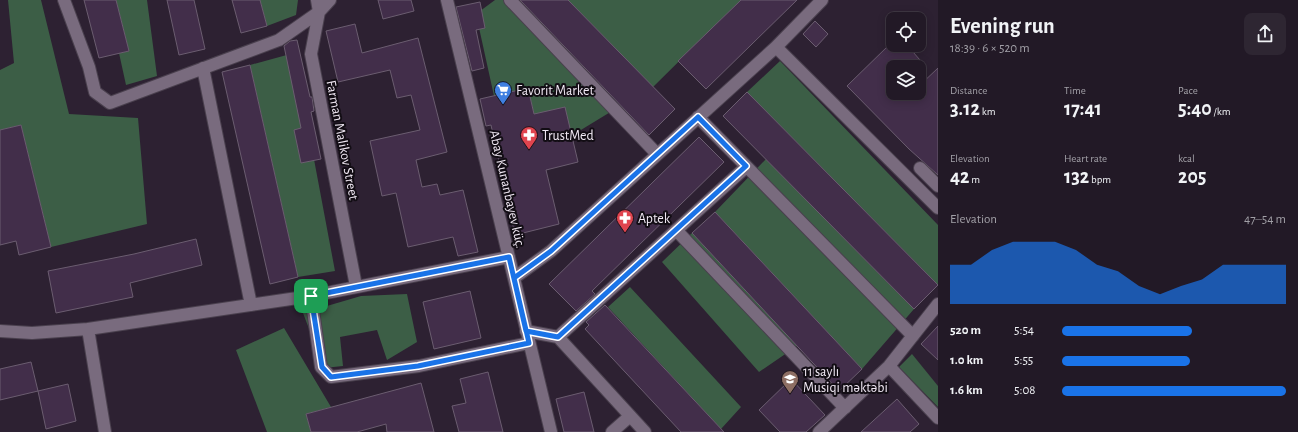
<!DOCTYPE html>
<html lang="en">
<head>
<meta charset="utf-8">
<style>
	:root { --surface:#221926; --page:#2e2632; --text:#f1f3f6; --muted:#a2a0a7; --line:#3f3843; --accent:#1a73e8 }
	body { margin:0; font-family:"Alegreya Sans",sans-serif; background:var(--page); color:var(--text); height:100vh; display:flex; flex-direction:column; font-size:15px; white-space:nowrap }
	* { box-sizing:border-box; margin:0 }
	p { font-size:13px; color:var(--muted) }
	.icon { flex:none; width:22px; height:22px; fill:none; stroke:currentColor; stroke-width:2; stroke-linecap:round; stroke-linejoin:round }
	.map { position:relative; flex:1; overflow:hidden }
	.panel { display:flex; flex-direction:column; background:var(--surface); width:360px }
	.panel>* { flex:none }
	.buttons { position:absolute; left:886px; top:12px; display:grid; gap:8px }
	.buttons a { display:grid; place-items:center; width:40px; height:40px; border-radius:8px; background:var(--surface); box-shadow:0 2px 10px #0003,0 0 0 1px var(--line); font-size:20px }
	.pin { position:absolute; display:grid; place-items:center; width:34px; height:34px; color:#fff; margin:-17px; border-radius:8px; box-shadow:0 2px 6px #0006 }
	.round { display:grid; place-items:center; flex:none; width:42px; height:42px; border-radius:8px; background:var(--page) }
	.summary { display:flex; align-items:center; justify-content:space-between; height:68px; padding:0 12px }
	h1 { font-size:22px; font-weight:600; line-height:30px }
	.figures { display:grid; grid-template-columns:repeat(3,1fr); gap:6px; height:68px; padding:4px 12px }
	.figures div { display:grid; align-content:center }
	.figures b { font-size:20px; font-weight:600 }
	.figures small { font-size:11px; font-weight:400 }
	.figures p { font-size:11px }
	.chart { height:112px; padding:8px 12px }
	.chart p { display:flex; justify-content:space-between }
	.chart svg { width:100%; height:72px; margin-top:4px; fill:var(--accent); opacity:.7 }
	ul { padding:0 12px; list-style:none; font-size:13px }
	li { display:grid; grid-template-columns:64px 48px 1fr; align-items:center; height:30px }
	li i { height:10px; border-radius:5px; background:var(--accent) }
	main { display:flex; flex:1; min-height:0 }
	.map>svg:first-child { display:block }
	.forest { fill:#3c5e46 }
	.building { fill:#422e4a; stroke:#6b5d70 }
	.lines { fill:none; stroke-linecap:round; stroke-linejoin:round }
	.minor-casing { stroke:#4a404e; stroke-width:14 }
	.minor { stroke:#796b7e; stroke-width:12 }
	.route-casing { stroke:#fff; stroke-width:8 }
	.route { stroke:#1a73e8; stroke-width:5 }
	.labels { text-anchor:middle; stroke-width:4; stroke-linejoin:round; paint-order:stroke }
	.poi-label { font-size:14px; fill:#f1e9f4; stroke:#120d14; text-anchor:start }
	.street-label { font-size:14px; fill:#f1e9f4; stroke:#120d14 }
</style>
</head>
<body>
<main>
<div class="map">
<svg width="938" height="432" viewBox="0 0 938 432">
	<rect width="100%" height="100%" fill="#2d2132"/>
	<path class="forest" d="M8,0H41L69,114L138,118L147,224L51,247L21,125L0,130V70L14,63Z
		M116,0H147L157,76L126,85L119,53L129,51Z
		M260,0H298L296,15L267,26Z
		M495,0H512L617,108L571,136L534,114L528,88L494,96L476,14Z
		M568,0H741L653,87Z
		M294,53L335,271L298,277L250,65Z
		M780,61L938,225V285L747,92Z
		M766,159L914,309L862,369L715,212Z
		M692,233L797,346L759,372L662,262Z
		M630,287L741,407L721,429L608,307Z
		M407,294L417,342L387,360L377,330L340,337L343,366L324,368L303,313L361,296Z
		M284,328L331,407L306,414L311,432H267L236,350Z
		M912,354L938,386V407L899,367Z"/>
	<path class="building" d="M84,0H116L129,51L99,58Z
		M167,0H194L205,49L179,55Z
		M232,0H260L267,26L241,33Z
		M378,0H411L414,11L383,19Z
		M520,0H568L675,109L649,135Z
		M741,0H797L706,89L678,61Z
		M480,2L485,28L476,30L484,68L472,71L456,7Z
		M815,21L828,34L816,47L803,34Z
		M355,24L362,53L418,38L447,152L416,160L422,187L437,184L440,195L463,190L478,252L458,256L453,237L408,247L396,193L382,196L370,141L420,130L411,95L397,98L390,70L338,82L326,31Z
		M297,40L310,97H312L314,111L311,112L321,159L301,163L294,130L301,128L284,46L290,41Z
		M889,45H907L926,67H893V93H919V86L938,68V175L909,149L847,86Z
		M250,65L298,277L270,284L222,72Z
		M528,88L534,114L565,107L578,162L546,170L559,224L515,235L491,125L486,126L480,99Z
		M747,92L938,285L914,309L723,116Z
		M21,125L51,247L19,255L16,241L0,245V130Z
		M699,137L724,162L592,291L595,294L576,311L549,284Z
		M715,212L862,369L839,391L692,233Z
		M196,239L202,265L130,283L133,297L56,313L48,271L134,254Z
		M470,291L481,338L434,349L423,302Z
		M605,305L724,432H681L585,329L589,325L586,322Z
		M938,326V360L921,344Z
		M31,362L38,391L0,400V369Z
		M488,372L503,432H459L452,406L466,403L460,379Z
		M791,379L825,415L806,432H780L759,410Z
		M421,383L434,432H387L386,424L357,432H311L306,414Z
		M68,384L76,421L46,429L38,391Z
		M584,392L594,432H564L556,399Z
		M897,399L919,424L910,432H861Z"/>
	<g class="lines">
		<g class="minor-casing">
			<path id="minor" d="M64,0L89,67L95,92L110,103L279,40L319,12L330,0
				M317,0L319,12L311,54L356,286
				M447,0L551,432
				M510,0L657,154
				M776,47L938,208
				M203,68L251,305
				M698,117L913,336
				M920,168L938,186
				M676,230L845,408
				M514,278L551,251L776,47L822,0
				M311,296L321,367L331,377L419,366L529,343
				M88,329L105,432
				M0,331L32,333L88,329L311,296L509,257
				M526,331L558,337L645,432
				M558,337L746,167
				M889,366L938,418
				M612,432L629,417
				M819,432L889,366L938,304"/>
		</g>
		<use href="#minor" class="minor"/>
	</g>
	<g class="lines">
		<g class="route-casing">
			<path id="route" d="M311,296L509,257L526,331L558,337L746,166L698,117L551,251L514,278L529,343L418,366L331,377L322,367L311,296"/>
		</g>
		<use href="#route" class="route"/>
	</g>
	<defs>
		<g id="supermarket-pin" transform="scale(0.9)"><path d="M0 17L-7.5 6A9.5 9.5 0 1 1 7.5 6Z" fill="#3f7fe0" stroke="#120d14"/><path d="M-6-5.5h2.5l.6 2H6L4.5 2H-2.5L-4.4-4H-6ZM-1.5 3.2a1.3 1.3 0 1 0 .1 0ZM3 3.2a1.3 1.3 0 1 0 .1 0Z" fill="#fff"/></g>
		<g id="pharmacy-pin" transform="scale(0.9)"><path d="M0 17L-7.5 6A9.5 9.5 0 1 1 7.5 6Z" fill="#e0444e" stroke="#120d14"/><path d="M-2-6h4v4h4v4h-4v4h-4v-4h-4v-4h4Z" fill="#fff"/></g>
		<g id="school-pin" transform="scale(0.9)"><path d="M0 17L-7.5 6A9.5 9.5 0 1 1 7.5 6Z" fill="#8d6e63" stroke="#120d14"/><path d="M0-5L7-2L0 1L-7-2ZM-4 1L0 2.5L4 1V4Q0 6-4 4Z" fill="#fff"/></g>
	</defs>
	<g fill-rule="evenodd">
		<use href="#supermarket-pin" x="503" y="90"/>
		<use href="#pharmacy-pin" x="529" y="135"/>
		<use href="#pharmacy-pin" x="625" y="218"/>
		<use href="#school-pin" x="790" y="379"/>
	</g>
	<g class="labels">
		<g class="poi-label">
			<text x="516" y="95">Favorit Market</text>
			<text x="542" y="140">TrustMed</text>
			<text x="638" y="223">Aptek</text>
			<text x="803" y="376">11 saylı<tspan x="803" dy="16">Musiqi məktəbi</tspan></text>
		</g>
		<g class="street-label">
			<text transform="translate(343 140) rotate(79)" y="5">Farman Malikov Street</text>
			<text transform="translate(508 189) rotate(77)" y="5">Abay Kunanbayev küç.</text>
		</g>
	</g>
</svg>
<div class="buttons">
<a><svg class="icon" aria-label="locate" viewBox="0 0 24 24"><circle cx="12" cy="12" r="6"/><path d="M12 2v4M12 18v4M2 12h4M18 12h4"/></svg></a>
<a><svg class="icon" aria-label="layers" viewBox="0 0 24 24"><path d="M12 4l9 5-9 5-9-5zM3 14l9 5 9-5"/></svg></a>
</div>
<div class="pin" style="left:311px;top:296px;background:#1e9e55"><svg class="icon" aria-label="arrive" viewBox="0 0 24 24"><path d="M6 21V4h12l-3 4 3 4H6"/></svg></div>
</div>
<section class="panel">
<div class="summary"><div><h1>Evening run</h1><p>18:39 · 6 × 520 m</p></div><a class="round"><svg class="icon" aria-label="share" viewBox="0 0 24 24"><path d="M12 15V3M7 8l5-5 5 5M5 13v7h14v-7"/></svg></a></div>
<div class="figures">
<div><p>Distance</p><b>3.12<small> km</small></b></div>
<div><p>Time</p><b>17:41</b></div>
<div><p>Pace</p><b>5:40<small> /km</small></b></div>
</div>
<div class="figures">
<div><p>Elevation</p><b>42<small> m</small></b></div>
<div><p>Heart rate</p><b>132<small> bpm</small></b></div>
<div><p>kcal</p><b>205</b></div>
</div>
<div class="chart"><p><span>Elevation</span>47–54 m</p>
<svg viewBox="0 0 160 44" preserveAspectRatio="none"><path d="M0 44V20L10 20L20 11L30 6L40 6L50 6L60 11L70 20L80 24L90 33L100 38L110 33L120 29L130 20L140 20L150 20L160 20V44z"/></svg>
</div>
<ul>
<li><b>520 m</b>5:54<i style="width:58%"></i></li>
<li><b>1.0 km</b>5:55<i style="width:57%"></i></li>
<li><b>1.6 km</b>5:08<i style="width:100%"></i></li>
</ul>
</section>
</main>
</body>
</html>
